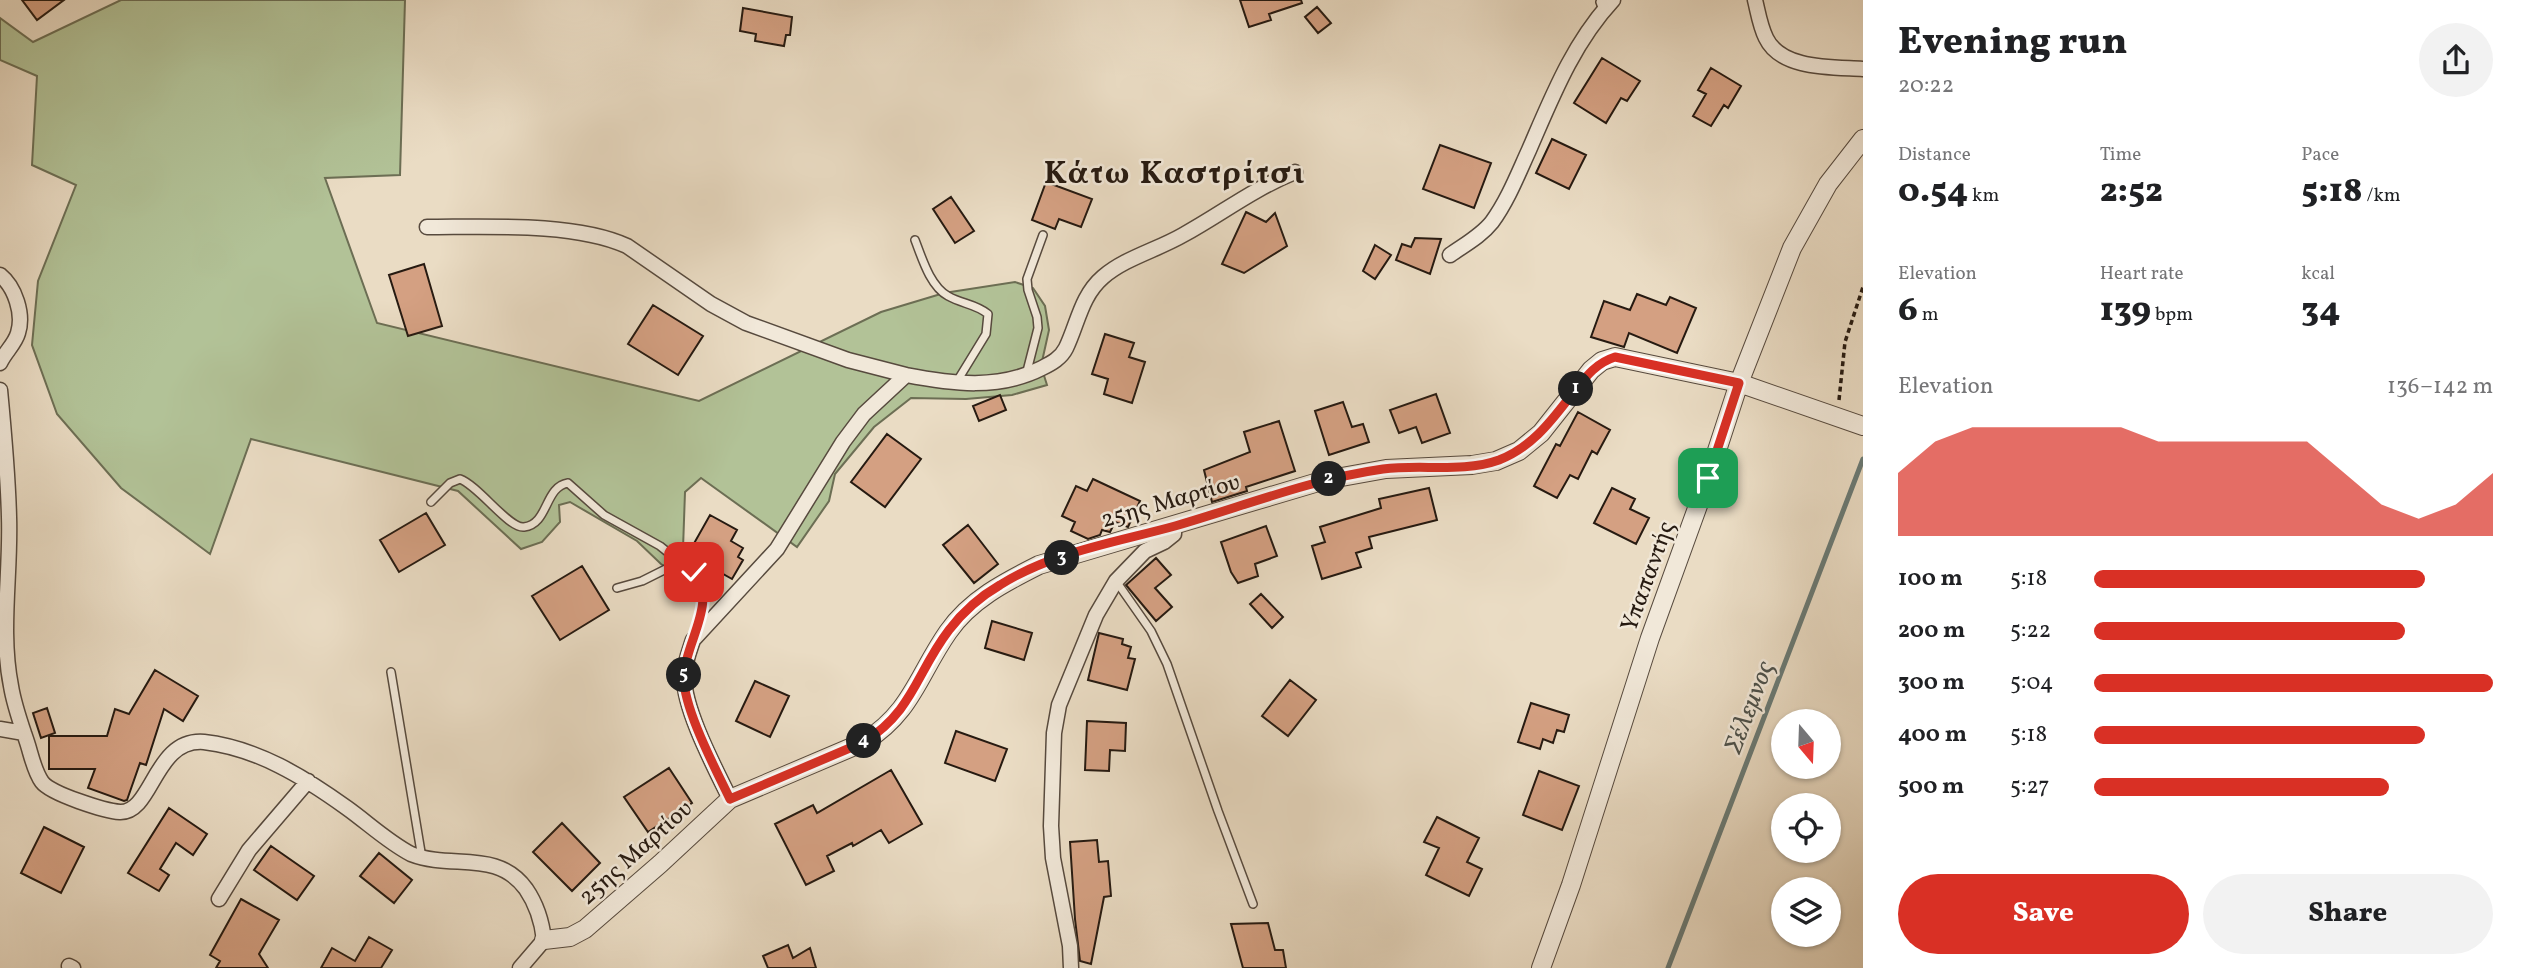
<!DOCTYPE html>
<html lang="en">
<head>
<meta charset="utf-8">
<style>
	:root { --surface:#fff; --page:#f2f2f2; --text:#202124; --muted:#757577; --accent:#d93025 }
	body { margin:0; font-family:Vollkorn,serif; background:var(--page); color:var(--text); height:100vh; display:flex; flex-direction:column; font-size:26px; white-space:nowrap }
	* { box-sizing:border-box; margin:0 }
	p { font-size:23px; color:var(--muted) }
	.icon { flex:none; width:38px; height:38px; fill:none; stroke:currentColor; stroke-width:2; stroke-linecap:round; stroke-linejoin:round }
	.map { position:relative; flex:1; overflow:hidden }
	.details { display:flex; flex-direction:column; background:var(--surface); width:665px }
	.details>* { flex:none }
	.needle { width:46px; rotate:161deg }
	.buttons { position:absolute; left:1771px; top:709px; display:grid; gap:14px }
	.buttons a { display:grid; place-items:center; width:70px; height:70px; border-radius:50%; background:var(--surface); box-shadow:0 2px 5px #0004; font-size:35px }
	.pin { position:absolute; display:grid; place-items:center; width:60px; height:60px; color:#fff; margin:-30px; border-radius:14px; box-shadow:0 4px 10px #0006 }
	.km { position:absolute; width:35px; height:35px; margin:-18px; border-radius:50%; background:#222; color:#fff; font-size:19px; line-height:35px; text-align:center }
	.round { display:grid; place-items:center; flex:none; width:74px; height:74px; border-radius:37px; background:var(--page) }
	.head { display:flex; align-items:center; justify-content:space-between; height:119px; padding:0 35px }
	h1 { font-size:38px; font-weight:800; line-height:52px }
	.figures { display:grid; grid-template-columns:repeat(3,1fr); gap:10px; height:119px; padding:7px 35px }
	.figures div { display:grid; align-content:center }
	.figures b { font-size:35px; font-weight:800 }
	.figures small { font-size:19px; font-weight:400 }
	.figures p { font-size:19px }
	.chart { height:196px; padding:14px 35px }
	.chart p { display:flex; justify-content:space-between }
	.chart svg { width:100%; height:126px; margin-top:7px; fill:var(--accent); opacity:.7 }
	.cta { display:flex; gap:14px; margin-top:auto; padding:14px 35px }
	.cta a { flex:1; height:80px; border-radius:42px; background:var(--accent); color:#fff; font-size:28px; font-weight:800; line-height:80px; text-align:center }
	.cta a+a { background:var(--page); color:var(--text) }
	ul { padding:0 35px; list-style:none; font-size:23px }
	li { display:grid; grid-template-columns:112px 84px 1fr; align-items:center; height:52px }
	li i { height:18px; border-radius:9px; background:var(--accent) }
	main { display:flex; flex:1; min-height:0 }
	.map>svg:first-child { display:block }
	.green { fill:#b2c297; stroke:#6c6e54; stroke-width:2 }
	.lines { fill:none; stroke-linecap:round; stroke-linejoin:round }
	.stream { stroke:#6a7a75; stroke-width:5 }
	.building { fill:#d4a082; stroke:#261a11; stroke-width:2 }
	.service-casing { stroke:#574a3e; stroke-width:10 }
	.minor-casing { stroke:#574a3e; stroke-width:17 }
	.tertiary-casing { stroke:#574a3e; stroke-width:20 }
	.path { stroke:#261a11; stroke-width:3.5; stroke-dasharray:5 3.5; stroke-linecap:butt }
	.service { stroke:#f1e8d9; stroke-width:7 }
	.minor { stroke:#f1e8d9; stroke-width:14 }
	.tertiary { stroke:#f1e8d9; stroke-width:18 }
	.route-casing { stroke:#fff; stroke-width:14 }
	.route { stroke:#d93025; stroke-width:9 }
	.labels { text-anchor:middle; stroke-width:5; stroke-linejoin:round; paint-order:stroke }
	.street-label { font-size:24px; fill:#261a11; stroke:#f1e8d9 }
	.water-label { font-size:26px; font-style:italic; fill:#4e524b; stroke:#f1e8d9 }
	.district-label { font-size:32px; font-weight:bold; letter-spacing:2px; fill:#261a11; stroke:#f1e8d9 }
</style>
</head>
<body>
<main>
<div class="map">
<svg width="1863" height="968" viewBox="0 0 1863 968">
	<rect width="100%" height="100%" fill="#eadcc4"/>
	<filter id="stains"><feTurbulence type="fractalNoise" baseFrequency=".00286" numOctaves="4"/><feColorMatrix values="0 0 0 0 .2 0 0 0 0 .09 0 0 0 0 .02 0 0 0 .5 -.17"/></filter>
	<radialGradient id="worn" r=".72"><stop offset=".6" stop-color="#630" stop-opacity="0"/><stop offset="1" stop-color="#630" stop-opacity=".3"/></radialGradient>
	<path class="green" d="M121,0H405L400,175L325,178L377,323L699,401L881,312L944,293L1015,282L1033,288L1045,306L1049,330L1041,366L1047,385L1012,395L966,399L911,398L874,427L835,474L829,501L797,547L701,478L685,492L682,577L661,564L637,541L570,502L559,505L560,522L542,542L521,549L458,491L251,439L210,554L121,488L57,414L32,345L38,281L76,185L32,165L37,76L0,60V18L33,42Z"/>
	<g class="lines">
		<path class="stream" d="M1668,968L1863,459"/>
	</g>
	<path class="building" d="M22,0H64L37,20Z
		M1240,0H1301L1302,3L1269,14L1271,20L1249,27Z
		M1317,7L1331,23L1318,33L1305,17Z
		M743,8L792,17L790,35H786L784,46L755,41L756,34L740,31Z
		M1602,58L1640,81L1627,101L1621,98L1606,123L1574,103Z
		M1711,68L1741,86L1728,108L1724,105L1711,126L1693,116L1706,94L1698,90Z
		M1552,139L1586,155L1569,189L1536,173Z
		M1440,145L1491,163L1474,208L1423,189Z
		M1046,182L1092,199L1081,227L1059,219L1055,229L1032,220Z
		M951,197L974,231L955,243L933,209Z
		M1246,212L1266,222L1275,213L1287,246L1244,273L1222,264Z
		M1415,238L1441,239L1430,274L1396,260L1402,244L1411,247Z
		M1375,245L1391,255L1375,279L1363,271Z
		M424,264L442,326L408,336L389,275Z
		M1637,294L1666,305L1670,297L1696,308L1677,353L1629,333L1624,347L1591,337L1604,301L1630,310Z
		M653,305L703,336L678,375L628,344Z
		M1105,334L1134,343L1129,357L1145,362L1132,403L1104,394L1108,379L1092,374Z
		M1436,394L1450,433L1422,443L1416,427L1399,433L1390,410Z
		M1000,395L1006,410L979,421L973,406Z
		M1343,402L1352,427L1363,424L1369,442L1329,455L1315,411Z
		M1578,412L1610,430L1597,454L1592,451L1578,479L1570,475L1557,498L1534,486L1556,444L1560,446Z
		M1279,421L1295,471L1246,487L1247,491L1212,502L1204,470L1250,452L1244,432Z
		M887,434L921,459L885,507L851,482Z
		M1093,479L1140,501L1128,527L1115,522L1110,532L1102,530L1100,535L1088,539L1071,531L1075,522L1062,516L1076,486L1087,491Z
		M1429,488L1437,520L1369,537L1372,548L1356,553L1361,567L1322,579L1312,546L1325,542L1320,527L1381,508L1379,499Z
		M1612,488L1635,499L1630,509L1649,518L1636,544L1594,523Z
		M426,513L445,545L399,572L380,540Z
		M710,515L737,530L731,541L743,548L738,557L743,560L732,579L688,554Z
		M968,525L998,564L974,583L943,545Z
		M1266,526L1277,556L1255,564L1258,576L1238,583L1231,572L1221,542Z
		M1156,558L1171,575L1155,588L1172,607L1156,621L1126,585Z
		M582,566L609,610L560,640L532,596Z
		M1261,594L1283,617L1272,628L1250,604Z
		M992,621L1032,633L1024,660L985,648Z
		M1099,633L1123,639L1122,644L1131,647L1128,658L1135,659L1127,690L1088,680Z
		M155,670L198,696L183,721L164,709L146,765L140,763L127,800L124,801L88,788L95,769H49V736H107L115,709L129,714Z
		M1290,680L1316,700L1288,736L1262,716Z
		M755,681L789,696L770,737L736,721Z
		M1531,703L1569,715L1564,732L1557,730L1553,743L1543,739L1540,749L1518,742Z
		M47,708L55,733L41,738L33,713Z
		M1087,721L1126,723L1125,751L1110,750L1109,771L1085,770Z
		M956,731L1007,749L995,781L945,763Z
		M669,768L692,803L648,832L624,797Z
		M891,770L922,824L889,843L881,830L853,846L852,843L827,856L834,871L806,885L775,824L813,805L817,813Z
		M1539,771L1579,786L1562,830L1523,815Z
		M169,808L207,834L193,855L176,843L160,869L169,875L159,891L128,873Z
		M1437,817L1479,838L1467,862L1482,869L1469,896L1426,875L1439,848L1424,842Z
		M562,823L600,863L572,891L533,852Z
		M44,827L84,847L61,893L21,873Z
		M1097,840L1099,862L1108,861L1111,896L1104,897L1091,964L1080,961L1075,919L1070,842Z
		M271,846L314,876L297,900L254,870Z
		M379,853L412,880L394,903L360,876Z
		M241,899L279,920L259,954L268,968H216L220,961L210,955Z
		M1268,923L1275,950H1283L1286,968H1243L1231,924Z
		M369,937L392,950L381,968H321L332,948L355,961Z
		M788,945L793,958L810,948L816,968H768L763,956Z"/>
	<g class="lines">
		<g class="service-casing">
			<path id="service" d="M1601,0L1600,2L1603,10
				M915,240C922,258 930,286 948,296C962,304 976,304 988,314L986,334L956,383
				M1026,375L1038,328L1037,317L1028,290L1027,279L1043,235
				M431,502L450,483L460,479C479,486 509,529 524,527C549,524 544,487 568,483L604,515L660,546L680,562
				M1116,581L1151,631L1167,664L1218,811L1253,904
				M617,588L642,581L680,562C712,584 703,599 695,633
				M391,672L422,858"/>
		</g>
		<g class="minor-casing">
			<path id="minor" d="M1755,0C1758,12 1760,26 1766,38C1781,70 1833,67 1863,69
				M427,227C485,227 575,222 627,246L711,304L746,323L848,360L906,375
				M1450,255C1464,245 1481,236 1492,222C1508,200 1518,174 1529,150C1552,97 1573,43 1613,0
				M0,275C15,287 24,314 18,333C15,344 5,352 0,363
				M0,390C4,432 8,475 9,517C11,573 0,631 11,686C14,705 21,724 27,742C31,754 34,771 42,782C51,794 105,811 120,812C153,813 154,738 204,742C257,748 304,777 347,808C368,823 388,842 411,854C452,870 497,849 526,889C537,905 542,922 544,940L520,968
				M0,729L24,733
				M730,799C715,768 684,710 684,677C684,664 689,652 693,640L777,549L843,442L864,414L906,375C952,384 999,390 1042,368C1052,363 1061,358 1066,348C1078,323 1081,296 1103,277C1125,258 1157,250 1183,235C1223,213 1251,190 1295,172
				M219,899L249,850L308,781
				M69,966L73,968
				M1071,968L1070,946L1053,858L1051,826L1054,733L1059,705L1096,615L1116,581L1145,551L1164,542L1174,534V526"/>
		</g>
		<g class="tertiary-casing">
			<path id="tertiary" d="M544,940L570,937L585,929L660,864L730,799L864,742C912,712 918,675 948,632C970,600 1005,582 1039,565L1325,480L1386,469L1472,465L1496,461L1519,451L1541,433L1591,370L1602,361L1615,357L1739,383L1863,426
				M1541,968L1571,885L1650,638L1708,478L1739,383L1792,248L1828,184L1863,139"/>
		</g>
		<path class="path" d="M1839,400L1845,342L1863,287"/>
		<use href="#service" class="service"/>
		<use href="#minor" class="minor"/>
		<use href="#tertiary" class="tertiary"/>
	</g>
	<g class="lines">
		<g class="route-casing">
			<path id="route" d="M694,572C718,601 686,642 684,674C681,704 716,770 730,799L864,742C914,710 916,673 949,630C962,613 981,596 1000,585C1052,552 1117,542 1175,526C1244,506 1312,479 1383,469C1421,464 1463,473 1499,460C1530,448 1549,424 1569,398C1583,381 1593,364 1615,357L1739,383L1708,478"/>
		</g>
		<use href="#route" class="route"/>
	</g>
	<g class="labels">
		<g class="street-label">
			<text transform="translate(1170 500) rotate(-16)" y="8">25ης Μαρτίου</text>
			<text transform="translate(1647 576) rotate(-70)" y="8">Υπαπαντής</text>
			<text transform="translate(635 852) rotate(-42)" y="8">25ης Μαρτίου</text>
		</g>
		<g class="water-label">
			<text transform="translate(1748 707) rotate(-69)" y="9">Σέλεμνος</text>
		</g>
		<g class="district-label">
			<text x="1175" y="183">Κάτω Καστρίτσι</text>
		</g>
	</g>
	<rect width="100%" height="100%" filter="url(#stains)"/>
	<rect width="100%" height="100%" fill="url(#worn)"/>
</svg>
<div class="buttons">
<a><svg class="needle" viewBox="-14 -14 28 28"><path d="M0-13l5 13h-10z" fill="#e53935"/><path d="M0 13l5-13h-10z" fill="#757577"/></svg></a>
<a><svg class="icon" aria-label="locate" viewBox="0 0 24 24"><circle cx="12" cy="12" r="6"/><path d="M12 2v4M12 18v4M2 12h4M18 12h4"/></svg></a>
<a><svg class="icon" aria-label="layers" viewBox="0 0 24 24"><path d="M12 4l9 5-9 5-9-5zM3 14l9 5 9-5"/></svg></a>
</div>
<div class="pin" style="left:1708px;top:478px;background:#1e9e55"><svg class="icon" aria-label="arrive" viewBox="0 0 24 24"><path d="M6 21V4h12l-3 4 3 4H6"/></svg></div>
<div class="pin" style="left:694px;top:572px;background:#d93025"><svg class="icon" aria-label="check" viewBox="0 0 24 24"><path d="M5 12l5 5 9-10"/></svg></div>
<b class="km" style="left:1576px;top:389px">1</b>
<b class="km" style="left:1329px;top:479px">2</b>
<b class="km" style="left:1062px;top:558px">3</b>
<b class="km" style="left:864px;top:741px">4</b>
<b class="km" style="left:684px;top:675px">5</b>
</div>
<section class="details">
<div class="head"><div><h1>Evening run</h1><p>20:22</p></div><a class="round"><svg class="icon" aria-label="share" viewBox="0 0 24 24"><path d="M12 15V3M7 8l5-5 5 5M5 13v7h14v-7"/></svg></a></div>
<div class="figures">
<div><p>Distance</p><b>0.54<small> km</small></b></div>
<div><p>Time</p><b>2:52</b></div>
<div><p>Pace</p><b>5:18<small> /km</small></b></div>
</div>
<div class="figures">
<div><p>Elevation</p><b>6<small> m</small></b></div>
<div><p>Heart rate</p><b>139<small> bpm</small></b></div>
<div><p>kcal</p><b>34</b></div>
</div>
<div class="chart"><p><span>Elevation</span>136–142 m</p>
<svg viewBox="0 0 160 44" preserveAspectRatio="none"><path d="M0 44V22L10 11L20 6L30 6L40 6L50 6L60 6L70 11L80 11L90 11L100 11L110 11L120 22L130 33L140 38L150 33L160 22V44z"/></svg>
</div>
<ul>
<li><b>100 m</b>5:18<i style="width:83%"></i></li>
<li><b>200 m</b>5:22<i style="width:78%"></i></li>
<li><b>300 m</b>5:04<i style="width:100%"></i></li>
<li><b>400 m</b>5:18<i style="width:83%"></i></li>
<li><b>500 m</b>5:27<i style="width:74%"></i></li>
</ul>
<div class="cta"><a>Save</a><a>Share</a></div>
</section>
</main>
</body>
</html>
